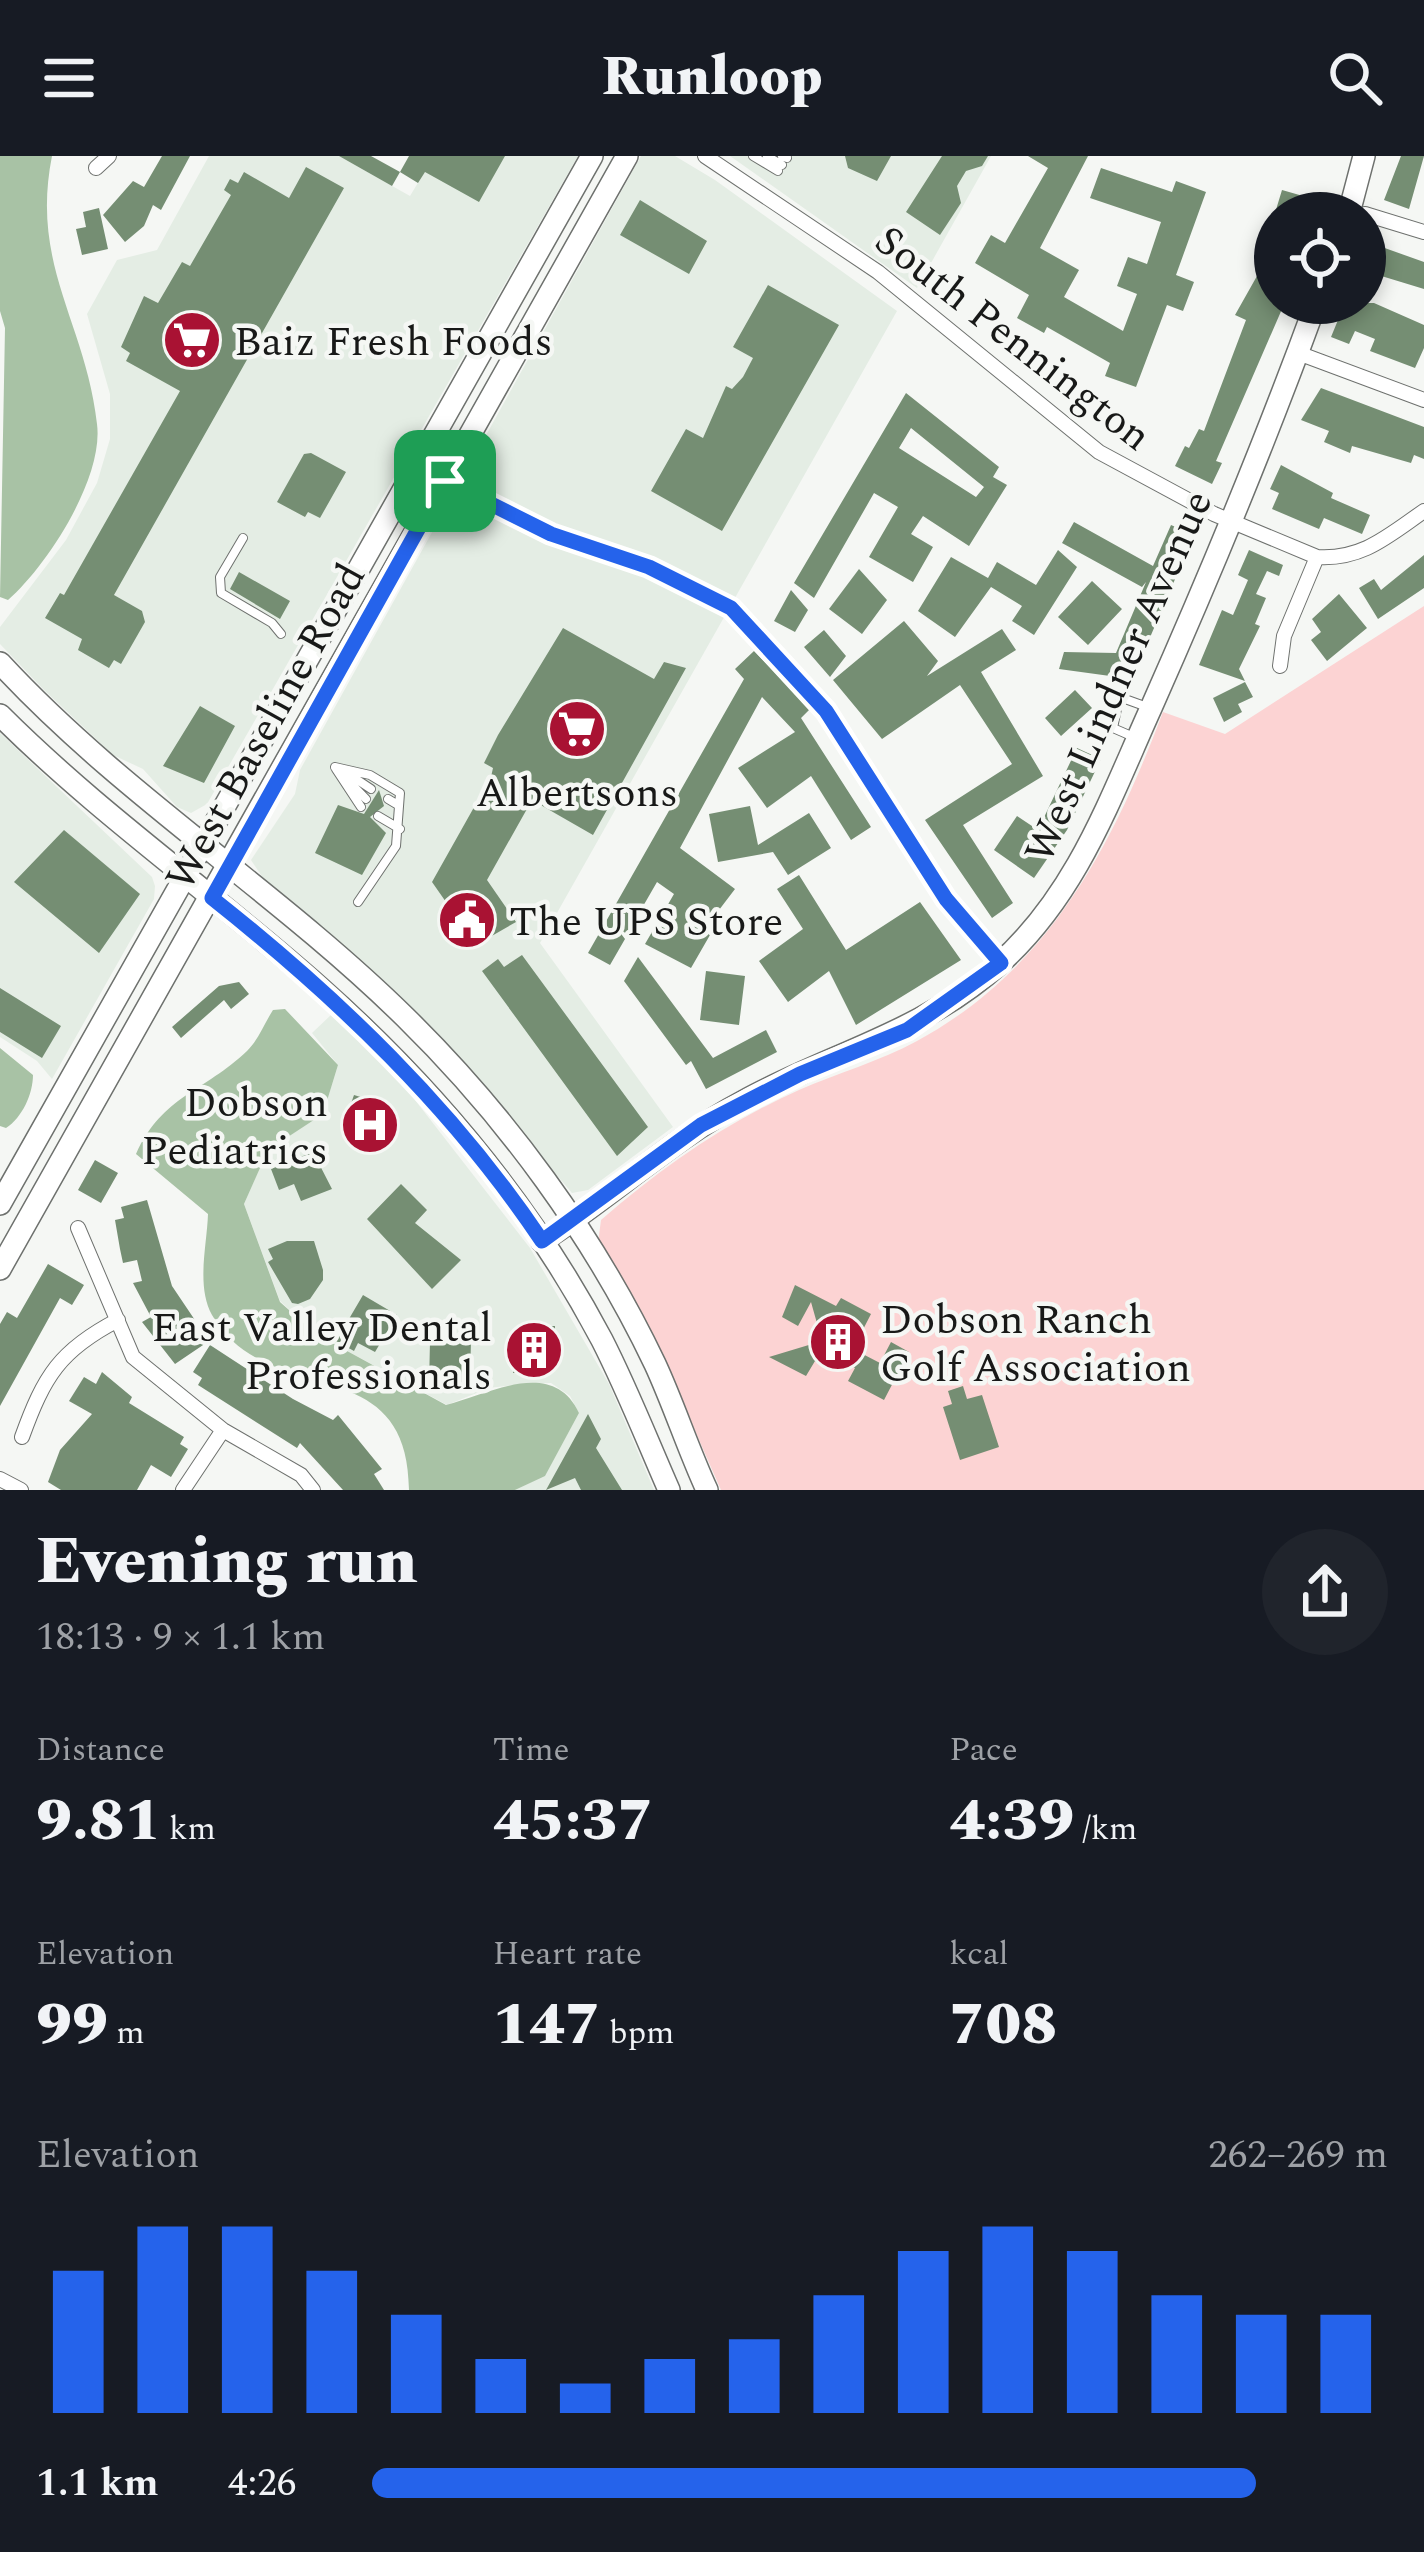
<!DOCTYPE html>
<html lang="en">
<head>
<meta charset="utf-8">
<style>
	:root { --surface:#171b24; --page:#20242c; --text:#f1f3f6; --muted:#9ea1a6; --accent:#2563eb }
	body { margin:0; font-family:Spectral,serif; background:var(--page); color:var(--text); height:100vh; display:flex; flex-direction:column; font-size:45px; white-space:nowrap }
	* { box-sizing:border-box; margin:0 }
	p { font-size:39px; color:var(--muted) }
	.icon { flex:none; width:66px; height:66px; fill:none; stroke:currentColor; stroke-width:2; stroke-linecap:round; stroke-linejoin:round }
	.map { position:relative; height:1334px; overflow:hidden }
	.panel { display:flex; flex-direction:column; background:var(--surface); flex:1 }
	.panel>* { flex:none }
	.controls { position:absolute; left:1254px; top:36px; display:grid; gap:24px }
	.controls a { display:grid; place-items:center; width:132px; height:132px; border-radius:50%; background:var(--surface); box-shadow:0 6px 18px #0003; font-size:60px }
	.pin { position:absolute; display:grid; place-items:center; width:102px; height:102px; color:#fff; margin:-51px; border-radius:24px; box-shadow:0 6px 18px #0006 }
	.round { display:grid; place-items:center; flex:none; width:126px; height:126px; border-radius:63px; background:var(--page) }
	.head { display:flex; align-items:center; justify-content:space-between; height:204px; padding:0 36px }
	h1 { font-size:66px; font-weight:800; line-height:90px }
	.figures { display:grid; grid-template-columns:repeat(3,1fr); gap:18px; height:204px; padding:12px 36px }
	.figures div { display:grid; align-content:center }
	.figures b { font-size:60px; font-weight:800 }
	.figures small { font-size:33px; font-weight:400 }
	.figures p { font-size:33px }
	.chart { height:336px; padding:24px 36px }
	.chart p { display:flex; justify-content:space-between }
	.chart svg { width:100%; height:216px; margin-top:12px; stroke:var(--accent); stroke-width:6 }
	ul { padding:0 36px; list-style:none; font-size:39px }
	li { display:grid; grid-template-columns:192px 144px 1fr; align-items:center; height:90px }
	li i { height:30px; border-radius:15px; background:var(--accent) }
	header { display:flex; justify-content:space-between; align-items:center; height:156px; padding:0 36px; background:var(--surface); font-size:54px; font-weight:800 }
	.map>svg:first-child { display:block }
	.built { fill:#e4ede4 }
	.green { fill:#fcd3d3 }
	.water { fill:#a8c2a5 }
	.building { fill:#758e73; fill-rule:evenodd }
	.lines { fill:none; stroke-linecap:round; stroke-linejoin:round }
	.lane-casing { stroke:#6e716e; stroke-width:10 }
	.street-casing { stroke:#6e716e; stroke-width:16 }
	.secondary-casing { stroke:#6e716e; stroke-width:24 }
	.primary-casing { stroke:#6e716e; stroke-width:24 }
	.lane { stroke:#fff; stroke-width:8 }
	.street { stroke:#fff; stroke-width:14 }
	.secondary { stroke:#fff; stroke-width:21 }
	.primary { stroke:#fff; stroke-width:21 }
	.route-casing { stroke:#fff; stroke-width:24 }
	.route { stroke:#2563eb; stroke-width:15 }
	.labels { text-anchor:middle; stroke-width:9; stroke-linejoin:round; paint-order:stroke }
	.street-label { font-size:42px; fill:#181918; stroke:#f5f7f4 }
	.poi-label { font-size:42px; fill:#181918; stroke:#f5f7f4; text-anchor:start }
</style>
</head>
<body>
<header><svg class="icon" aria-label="menu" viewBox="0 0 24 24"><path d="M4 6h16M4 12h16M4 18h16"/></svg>Runloop<svg class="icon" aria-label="search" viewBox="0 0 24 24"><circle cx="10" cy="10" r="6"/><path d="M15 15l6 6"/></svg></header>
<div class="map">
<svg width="1424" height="1334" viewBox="0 0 1424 1334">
	<rect width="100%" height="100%" fill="#f5f7f4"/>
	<path class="built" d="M209,0H339L410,40L434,0H578L207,648L191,657L177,651L143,613L113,599L44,534L0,488V471L66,384L97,327L110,283V238L87,158L117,104L157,94Z
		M641,0H675L715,24L897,155L540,787L673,971L588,1034L572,1037L424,864L263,722L251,704L295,638L300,614Z
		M730,0H991L917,132Z
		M0,577L152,721L155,730L154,743L52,923L37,905L0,881Z
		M332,858L401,926L530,1092L609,1228L654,1334H515L545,1319L579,1257L570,1240L551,1227L523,1228L489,1232L447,1249L316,1178L280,1145L244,1048L268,993L323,958L338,909L312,877Z"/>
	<path class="green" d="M1424,450V1334H721L656,1186L598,1087L601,1064C661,1012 725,967 799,934C838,917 880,905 917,885C1049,813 1112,691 1163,556L1225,578Z"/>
	<path class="water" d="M0,0H52C30,110 86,167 97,268C104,322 47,410 8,444L0,441L5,172L0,155Z
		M285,853L338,909L323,958L268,994L244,1048L280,1146L316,1178L446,1249C489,1238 553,1201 579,1257L545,1320L515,1334H409C408,1190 268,1256 212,1159C196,1130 207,1090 208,1058L136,998C163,939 204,936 247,895C259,883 264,868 273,854Z
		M0,892L33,919C33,938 22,962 6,972L0,970Z"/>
	<path class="building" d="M162,0H190L161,54L153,49L144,70L125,86L103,59L133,25L144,31Z
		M339,0H371L400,16L392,30Z
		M409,0H505L479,46L425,16L418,27L400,16Z
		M845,0H891L877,25L848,12Z
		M942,0H988L982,10L966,15L957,30L961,47L940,79L906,56Z
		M1028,0H1088L1040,92L1079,114L1064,141L1123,175L1137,138L1117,130L1128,101L1147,108L1161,66L1090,42L1101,12L1172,36L1176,25L1206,36L1176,119L1194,126L1183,155L1167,149L1136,231L1105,220L1110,207L1047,171L1044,177L1017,162L1029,139L975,107L991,79L1005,87L1048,12Z
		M1401,0H1424L1409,53L1384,44Z
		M306,11L344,32L114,439L142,455L145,466L121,508L114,504L109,512L78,494L82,483L45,462L60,437L64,439L180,235L126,205L130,197L121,191L144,140L158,147L182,106L190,110L231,39L224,34L230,23L238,27L244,16L289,42Z
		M1282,34L1317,44L1314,57H1275Z
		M640,44L707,85L689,118L620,79Z
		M99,52L108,93L82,99L76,73L86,71L83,56Z
		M1365,85L1424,106V133L1365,115Z
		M1273,87L1275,147L1282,153L1216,305L1222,307L1212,328L1175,310L1185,290L1189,292L1199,273L1204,275L1246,164L1235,159L1257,120L1261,122Z
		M768,129L839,169L722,375L651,335L686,273L703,282L726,230L732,233L743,221L753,202L733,191Z
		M1345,147H1374L1424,169V192L1415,212L1370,195L1375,183L1355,175L1349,188L1331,181Z
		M1321,232L1424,271V303L1414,299L1411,307L1352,290L1350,297L1324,286L1329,275L1301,264Z
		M906,237L999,311L993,321L1007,329L969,390L923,360L911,378L933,391L913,426L869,401L898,351L874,337L814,442L794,427ZM911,272L984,331L976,341L899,292Z
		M311,297L346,316L320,362L308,356L305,361L277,346L304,298Z
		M1281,309L1333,337L1331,342L1370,359L1362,378L1324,362L1319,373L1272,353L1279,337L1270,333Z
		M1074,366L1153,410L1171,369L1194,379L1145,493L1135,488L1132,523L1059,513L1064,496L1116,497L1146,426L1142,431L1062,387Z
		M1058,394L1077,411L1034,479L1012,465L1022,450L991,431L955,481L918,455L951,401L988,422L997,406L1036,429Z
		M1249,394L1283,409L1279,420L1267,415L1256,438L1266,442L1255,468L1260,470L1239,513L1245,525L1199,509L1222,454L1233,459L1248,424L1238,419Z
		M1424,399V432L1378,463L1359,432L1374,423L1381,434Z
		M859,413L887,444L862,478L829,453Z
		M239,416L290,445L280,463L230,433Z
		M1092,425L1122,453L1088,489L1058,461Z
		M791,434L808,454L795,476L774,465Z
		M1339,438L1367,472L1327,505L1311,484L1321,476L1312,463Z
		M904,465L938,505L927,520L1002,473L1016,494L981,516L1043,620L963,669L1013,747L992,762L925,664L1012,608L960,529L882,583L833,524Z
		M563,472L654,523L664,506L686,512L593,679L532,644L487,724L516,766L476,789L432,726L491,621L493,612L484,607L498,579Z
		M824,474L846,500L830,521L804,491Z
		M754,495L810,553L801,562L871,671L851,684L811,620L767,652L738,612L795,576L762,541L680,692L735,733L703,775L710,779L691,812L645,788L674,738L657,726L627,778L616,771L625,783L610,809L588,797L744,523L735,513Z
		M1245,526L1253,541L1238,548L1242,556L1224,566L1213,542Z
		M1075,534L1092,552L1061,580L1045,562Z
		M200,550L235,570L204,627L163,610Z
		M1077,592L1101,603L1067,674L1034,722L994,694L1017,660L1038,674Z
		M379,634L384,650L370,661L386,677L362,719L315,697L338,649L364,658Z
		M750,650L758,689L809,657L831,692L788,719L773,696L718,706L709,658Z
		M64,674L140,738L99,797L14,726Z
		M799,719L846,794L920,746L961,804L856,869L829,815L788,846L759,805L803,773L777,733Z
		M522,799L648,971L617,1000L482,815L498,803L504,811Z
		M638,801L713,902L766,874L777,896L706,933L691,905L686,909L624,825Z
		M706,815L745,820L739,869L700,864Z
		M239,826L249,838L231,853L224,844L181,882L172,871L219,830Z
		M0,832L61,870L42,902L0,876Z
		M354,939L393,951L382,988L350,977L355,961L347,959Z
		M313,996L332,1033L301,1045L294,1028L279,1034L271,1013Z
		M95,1004L118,1017L101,1047L78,1034Z
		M401,1028L427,1054L415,1067L461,1104L432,1133L367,1063Z
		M147,1044L172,1130L209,1185L175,1208L142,1166L151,1161L133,1127L142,1125L137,1104L123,1107L120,1093L115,1064L124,1062L121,1051Z
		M287,1085H314L323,1114V1124L310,1143L298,1148L292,1147L268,1106L273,1103L268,1093Z
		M48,1108L84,1129L72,1149L60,1142L0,1250V1168L7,1156L17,1162Z
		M795,1129L836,1150L841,1142L871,1158L853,1193L880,1207L891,1186L909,1196L884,1244L848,1225L855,1212L828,1198L822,1209L815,1205L806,1220L769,1201L822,1185L811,1146L798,1170L782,1161Z
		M363,1139L397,1159L375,1196L358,1187L354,1195L336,1185Z
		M545,1170H555L554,1213L513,1217L514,1173Z
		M450,1184H471L470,1226L429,1230L430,1185Z
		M210,1189L293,1243L333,1264L338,1259L382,1313L374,1318L384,1334H343L300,1287L297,1292L198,1229L202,1222L193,1216Z
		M102,1216L132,1241L129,1247L184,1281L180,1288L188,1293L171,1321L151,1309L137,1334H61L48,1326L60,1294L92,1258L69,1245L84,1221L96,1228Z
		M963,1230L967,1243L982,1239L999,1291L960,1304L943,1251L952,1248L948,1235Z
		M588,1258L601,1283L596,1292L622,1334H581L575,1322L546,1334Z"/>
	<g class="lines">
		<g class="lane-casing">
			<path id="lane" d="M753,0L778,15
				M767,0L782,9
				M782,0L787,2
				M431,317L551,378L649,411L731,452L826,555L946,743L1000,806
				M243,382L220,421L221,437L272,467L281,478
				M1136,582L1113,572L1118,548L1125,543L1150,552
				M335,611L370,619L400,637L396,690L358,746
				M336,612L366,643
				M336,613L361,651
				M347,617L371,633
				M388,643L398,649
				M378,660L400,673"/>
		</g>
		<g class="street-casing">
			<path id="street" d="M705,0L878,116L1099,296L1214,358L1317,401C1362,404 1388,380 1424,355
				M96,12L109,0
				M1365,58L1424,76
				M1298,197L1424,244
				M1280,510L1284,480L1317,401
				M78,1072L133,1201L223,1274L301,1319L313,1334
				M22,1281C44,1220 60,1194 118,1164
				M0,1323L21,1334
				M183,1334L223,1274"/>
		</g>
		<g class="secondary-casing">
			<path id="secondary" d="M1349,57L1364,0
				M0,507C122,639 277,735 405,861C506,960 594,1080 655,1208C674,1249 688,1293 707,1334
				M0,559C99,658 214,738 319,831C432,931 531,1050 602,1184C627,1233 647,1284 669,1334
				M542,1085C611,1041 670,984 744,945C831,897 923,877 999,808C1077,738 1109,645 1151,552C1210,419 1266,284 1316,147"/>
		</g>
		<g class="primary-casing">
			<path id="primary" d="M0,1048L592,0
				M0,1113L627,0"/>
		</g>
		<use href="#lane" class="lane"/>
		<use href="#street" class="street"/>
		<use href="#secondary" class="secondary"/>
		<use href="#primary" class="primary"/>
	</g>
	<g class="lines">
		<g class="route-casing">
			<path id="route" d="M445,325L551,378L649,411L731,452L826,555L946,743L1001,807L907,874L800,918L701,969L542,1085C452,951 338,842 212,742Z"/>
		</g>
		<use href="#route" class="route"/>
	</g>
	<defs>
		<g id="supermarket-disc" transform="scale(3)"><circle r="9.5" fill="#a91233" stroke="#f5f7f4"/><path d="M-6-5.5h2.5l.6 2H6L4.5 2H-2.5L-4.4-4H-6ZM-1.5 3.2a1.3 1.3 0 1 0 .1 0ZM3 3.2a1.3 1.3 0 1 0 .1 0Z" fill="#fff"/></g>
		<g id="civic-disc" transform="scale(3)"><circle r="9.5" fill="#a91233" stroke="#f5f7f4"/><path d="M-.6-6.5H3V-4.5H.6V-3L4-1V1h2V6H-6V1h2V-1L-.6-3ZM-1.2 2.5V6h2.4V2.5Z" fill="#fff"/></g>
		<g id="hospital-disc" transform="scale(3)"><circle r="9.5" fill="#a91233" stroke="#f5f7f4"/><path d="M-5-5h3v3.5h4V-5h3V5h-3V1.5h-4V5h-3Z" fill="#fff"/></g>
		<g id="building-disc" transform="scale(3)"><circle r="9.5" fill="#a91233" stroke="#f5f7f4"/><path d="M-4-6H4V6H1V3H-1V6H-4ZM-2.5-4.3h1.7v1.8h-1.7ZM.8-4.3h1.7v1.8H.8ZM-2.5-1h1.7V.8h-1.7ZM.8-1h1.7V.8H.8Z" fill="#fff"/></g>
	</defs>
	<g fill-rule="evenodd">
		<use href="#supermarket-disc" x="192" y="184"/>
		<use href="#supermarket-disc" x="577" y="573"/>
		<use href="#civic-disc" x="467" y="764"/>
		<use href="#hospital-disc" x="370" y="969"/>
		<use href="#building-disc" x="838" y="1186"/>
		<use href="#building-disc" x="534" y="1194"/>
	</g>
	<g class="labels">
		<g class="street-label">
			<text transform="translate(1014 181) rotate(38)" y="15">South Pennington</text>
			<text transform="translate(1117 520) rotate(-66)" y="15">West Lindner Avenue</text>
			<text transform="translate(264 570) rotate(-61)" y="15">West Baseline Road</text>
		</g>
		<g class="poi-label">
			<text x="234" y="199">Baiz Fresh Foods</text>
			<text x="577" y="650" text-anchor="middle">Albertsons</text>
			<text x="509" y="779">The UPS Store</text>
			<text x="328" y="960" text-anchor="end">Dobson<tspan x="328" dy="48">Pediatrics</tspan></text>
			<text x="880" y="1177">Dobson Ranch<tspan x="880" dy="48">Golf Association</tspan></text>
			<text x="492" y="1185" text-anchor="end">East Valley Dental<tspan x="492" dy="48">Professionals</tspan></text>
		</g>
	</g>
</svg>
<div class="controls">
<a><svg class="icon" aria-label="locate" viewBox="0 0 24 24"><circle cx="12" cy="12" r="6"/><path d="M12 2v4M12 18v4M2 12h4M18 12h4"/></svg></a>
</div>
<div class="pin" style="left:445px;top:325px;background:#1e9e55"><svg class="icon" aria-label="arrive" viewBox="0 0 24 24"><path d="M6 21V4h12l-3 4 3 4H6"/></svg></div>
</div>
<section class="panel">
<div class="head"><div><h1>Evening run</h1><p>18:13 · 9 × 1.1 km</p></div><a class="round"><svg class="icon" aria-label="share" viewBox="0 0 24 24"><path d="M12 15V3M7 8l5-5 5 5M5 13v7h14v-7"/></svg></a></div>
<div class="figures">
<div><p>Distance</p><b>9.81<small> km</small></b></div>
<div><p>Time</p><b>45:37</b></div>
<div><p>Pace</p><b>4:39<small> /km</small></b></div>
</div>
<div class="figures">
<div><p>Elevation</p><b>99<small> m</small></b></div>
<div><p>Heart rate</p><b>147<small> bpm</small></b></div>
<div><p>kcal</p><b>708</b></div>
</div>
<div class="chart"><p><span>Elevation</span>262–269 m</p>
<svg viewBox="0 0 160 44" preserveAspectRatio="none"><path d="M5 44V15M15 44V6M25 44V6M35 44V15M45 44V24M55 44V33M65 44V38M75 44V33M85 44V29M95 44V20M105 44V11M115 44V6M125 44V11M135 44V20M145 44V24M155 44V24"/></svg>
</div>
<ul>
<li><b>1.1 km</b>4:26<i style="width:87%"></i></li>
</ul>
</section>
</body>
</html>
